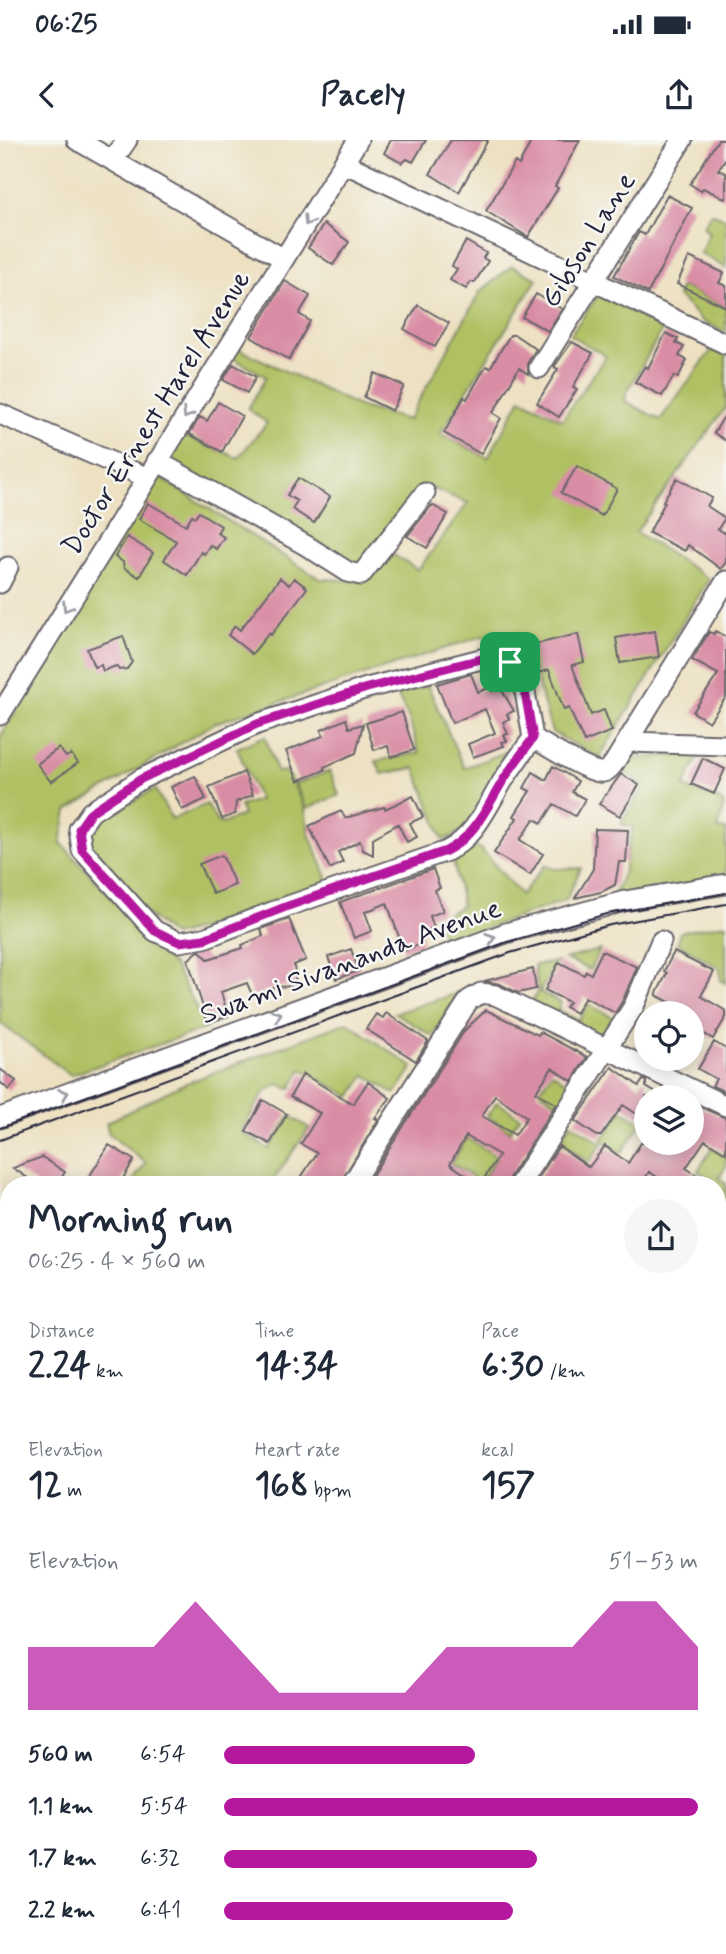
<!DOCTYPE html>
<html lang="en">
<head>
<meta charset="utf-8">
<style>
	:root { --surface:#fff; --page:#f6f6f7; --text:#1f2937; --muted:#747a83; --accent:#b5179e }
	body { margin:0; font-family:Mynerve,sans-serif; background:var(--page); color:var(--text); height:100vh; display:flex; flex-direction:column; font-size:26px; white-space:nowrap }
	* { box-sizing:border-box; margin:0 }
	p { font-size:23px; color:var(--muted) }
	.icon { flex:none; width:38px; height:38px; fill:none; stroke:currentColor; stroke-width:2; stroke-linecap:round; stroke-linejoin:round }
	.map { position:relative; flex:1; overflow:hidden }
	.details { position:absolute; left:0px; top:1036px; width:726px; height:779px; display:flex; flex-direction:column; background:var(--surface); border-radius:28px 28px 0 0; box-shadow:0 4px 18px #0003 }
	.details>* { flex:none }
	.tools { position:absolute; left:634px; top:861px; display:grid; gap:14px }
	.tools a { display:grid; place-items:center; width:70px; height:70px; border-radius:50%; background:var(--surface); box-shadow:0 4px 18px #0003; font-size:35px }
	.pin { position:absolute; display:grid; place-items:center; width:60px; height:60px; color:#fff; margin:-30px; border-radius:14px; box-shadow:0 4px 10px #0006 }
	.round { display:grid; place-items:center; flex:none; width:74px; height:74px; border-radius:37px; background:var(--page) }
	.summary { display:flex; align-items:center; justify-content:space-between; height:119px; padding:0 28px }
	h1 { font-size:38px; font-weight:700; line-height:52px }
	.stats { display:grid; grid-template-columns:repeat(3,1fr); gap:10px; height:119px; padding:7px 28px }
	.stats div { display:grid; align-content:center }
	.stats b { font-size:35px; font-weight:700 }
	.stats small { font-size:19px; font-weight:400 }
	.stats p { font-size:19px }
	.chart { height:196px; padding:14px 28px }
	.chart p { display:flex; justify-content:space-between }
	.chart svg { width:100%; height:126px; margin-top:7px; fill:var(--accent); opacity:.7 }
	ul { padding:0 28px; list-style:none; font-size:23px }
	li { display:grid; grid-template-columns:112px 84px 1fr; align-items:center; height:52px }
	li i { height:18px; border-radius:9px; background:var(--accent) }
	.status { display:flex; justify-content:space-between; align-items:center; height:49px; padding:0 35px; background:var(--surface); direction:ltr }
	.status svg { height:19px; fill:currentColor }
	header { display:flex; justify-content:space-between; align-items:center; height:91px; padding:0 28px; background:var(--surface); font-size:32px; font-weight:700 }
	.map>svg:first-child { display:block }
	.green { fill:#b0c164; stroke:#697250; stroke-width:2 }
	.forest { fill:#8ca75a; stroke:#57644a; stroke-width:2 }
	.building { fill:#d98da5; fill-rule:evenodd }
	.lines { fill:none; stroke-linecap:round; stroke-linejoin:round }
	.minor-casing { stroke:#69656a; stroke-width:23 }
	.major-casing { stroke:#69656a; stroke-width:28 }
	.minor { stroke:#fff; stroke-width:19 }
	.major { stroke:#fff; stroke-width:24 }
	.tram { stroke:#22223b; stroke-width:2 }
	.oneway { stroke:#9c9ca7 }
	.route-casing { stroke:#fff; stroke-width:14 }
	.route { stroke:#b5179e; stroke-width:9 }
	.labels { text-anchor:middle; stroke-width:5; stroke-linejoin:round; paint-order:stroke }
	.street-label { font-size:28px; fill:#22223b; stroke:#f6f6f2 }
</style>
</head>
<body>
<div class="status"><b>06:25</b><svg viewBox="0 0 49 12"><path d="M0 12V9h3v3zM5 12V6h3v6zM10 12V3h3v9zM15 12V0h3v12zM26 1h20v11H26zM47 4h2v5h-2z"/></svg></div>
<header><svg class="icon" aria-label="back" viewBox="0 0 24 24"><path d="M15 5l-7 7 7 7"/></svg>Pacely<svg class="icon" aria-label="share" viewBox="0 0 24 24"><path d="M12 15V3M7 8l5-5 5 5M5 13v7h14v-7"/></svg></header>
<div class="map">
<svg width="726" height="1814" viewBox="0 0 726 1814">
	<rect width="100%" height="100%" fill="#f6f6f2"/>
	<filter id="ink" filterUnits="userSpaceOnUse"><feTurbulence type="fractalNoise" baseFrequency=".0143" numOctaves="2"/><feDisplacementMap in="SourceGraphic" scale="14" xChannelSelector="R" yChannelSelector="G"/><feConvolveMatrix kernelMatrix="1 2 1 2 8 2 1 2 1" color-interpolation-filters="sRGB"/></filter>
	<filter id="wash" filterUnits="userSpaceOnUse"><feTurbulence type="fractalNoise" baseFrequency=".00686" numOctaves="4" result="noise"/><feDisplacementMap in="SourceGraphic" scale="28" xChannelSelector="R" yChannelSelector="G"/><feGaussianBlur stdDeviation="1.57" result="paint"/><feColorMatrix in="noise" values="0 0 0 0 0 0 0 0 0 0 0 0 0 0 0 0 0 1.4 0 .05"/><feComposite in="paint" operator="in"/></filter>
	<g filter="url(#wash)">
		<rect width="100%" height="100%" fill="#ede1c2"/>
		<path class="green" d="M711,73L726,79V128L700,113L709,93L703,86Z
			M512,126L537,139L440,294L488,318L521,258L562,280L606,216L570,195L599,154L666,183L627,252L625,261L660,280L714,207L726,214V267L636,392L709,439L599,618L552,592L526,504L483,496L215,583L67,671L61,703L174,826L207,888L71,935L0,883V597L159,337L320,439L366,441L392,414L418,430L468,363L424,345L358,429L164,321L183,295L238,318L267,283L248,269L266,237L229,216L237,208L358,266L408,280L480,152Z
			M681,146L726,167V193L702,181L677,155Z
			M428,546L464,628L506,612L507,620C491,650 478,689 443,700L415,628L382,634L376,621L419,613L409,579L397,554Z
			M265,596L277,632L287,631L305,669L309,694L327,737L325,743L210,786L173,796L123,753L87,699L97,681L155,649L172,679L207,664L217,682L222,684L243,675L240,666L259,660L237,608Z
			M700,613L684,647L716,658L724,664L718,689L726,690V740L612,759L623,734L633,687L621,684L643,648L638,641L621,630L627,619Z
			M330,631L339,655L306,669L295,644Z
			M475,708H480L521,755L545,725L553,729L581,728L566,760L445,803L436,780L462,766L453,718Z
			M726,784V843L721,841L720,828L677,803L680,792Z
			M600,810L590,830L565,819Z
			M556,822L540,852L561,863L558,870L579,880L588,864L614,878L603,897L531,864L538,850L534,825Z
			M461,852L432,896L395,873Z
			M347,882L413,927L395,954L365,935L351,957L302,929L291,948L278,944L266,951L261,957L241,992L269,1009L290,976L309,988L270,1045H130L146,1023L109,994L106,983L179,946Z
			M552,932L573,946L561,965L540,951Z
			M497,962L520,977L510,991L487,976Z
			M622,970L642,983L621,1013L602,1000Z
			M571,983L602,1004L589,1022L559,1001Z
			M467,998L497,1017L479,1045H469L474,1038L451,1023Z
			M712,1008L726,1017V1027L719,1038L726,1043V1096L718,1109V1045H713L714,1042L698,1031Z
			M726,1308V1429L718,1441V1321Z"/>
		<path class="forest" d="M726,1242V1292L718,1286V1258Z
			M718,1467L726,1473V1569L718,1564Z"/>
		<g id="blocks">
			<path class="building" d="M391,0H426L413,22L407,19L402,23L384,13Z
				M451,0H488L459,52L430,34Z
				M532,0H580L555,46L558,48L528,97L486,71L515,22L519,25Z
				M718,0H726V18L718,30L726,33V59L703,48L701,51L690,44Z
				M667,55L692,68L648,153L614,136L639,92L645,95Z
				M324,84L349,102L333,125L308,108Z
				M466,101L486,113L483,118L488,121L475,142H471L466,149L450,140L457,129L452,126Z
				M689,117L724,133L719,143L726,146V167L677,144Z
				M285,141L310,156L299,174L310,181L289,220L251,197Z
				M536,154L562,169L548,191L522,177Z
				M418,165L449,183L435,207L404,189Z
				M666,193L678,199L676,203L684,207L679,216L687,220L678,238L674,236L662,256L635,242L645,226L648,228Z
				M510,195H515L536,209L528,222V234L519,228L493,273L501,278L481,314L444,293L464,257L467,259L486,226L490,228Z
				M572,202L593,213L573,247L577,249L559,277L537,263L558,229L554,227Z
				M233,224L256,237L247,253L223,240Z
				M375,233L404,246L392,271L364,257Z
				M218,262L242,276L222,312L189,294L200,277L207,281Z
				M726,273V301L714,293Z
				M577,326L617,349L602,376L561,353Z
				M298,338L330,357L314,383L292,369L297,361L287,355Z
				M677,338L712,358L707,366L725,378L718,389L726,394V422L721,429L688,405L685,411L649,393L665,362L663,361Z
				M148,363L186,385L192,375L195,377L199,372L221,386L217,393L224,397L216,409L210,405L204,414L201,412L187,435L164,420L176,401L139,379Z
				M432,365L448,374L427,408L407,396Z
				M127,397L153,413L139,437L124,428L123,422L115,417Z
				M280,438L289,445L294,438L307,448L271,495L269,493L252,514L228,495L235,486L240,490Z
				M655,491L659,517L620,523L616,498Z
				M715,491L726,497V557L709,582L693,572L718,534L692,520L709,492L714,494Z
				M578,494L584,522L572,525L591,575L604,570L612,591L584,602L569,568L564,570L549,530L538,533L532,505Z
				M123,496L132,522L127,529L119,530L116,526L103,531L101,525L94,527L87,509Z
				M471,534L478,552L489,548L492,551L500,547L514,571L507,574L509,579L503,582L508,594L504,595L507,601L502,602L504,606L473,617L468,604L495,593L485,569L452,583L437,544Z
				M402,572L414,610L391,617L388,606L374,610L366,583Z
				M346,579L349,588L363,584L356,613L324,627L325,630L298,641L286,611L323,596L321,590Z
				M59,608L66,617L71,614L78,623L51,642L37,624Z
				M703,618L725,629L714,654L691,644Z
				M553,626L578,641L572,652L585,659L575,676L554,664L542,683L534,679L520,700L543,714L530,735L494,713L517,678L514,676L530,651L524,648L533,632L546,640Z
				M244,632L253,655L236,662L235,674L222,679L209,647Z
				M621,634L639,645L620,676L599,664Z
				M195,636L206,659L182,670L171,647Z
				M413,656L423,677L410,683L417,697L407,702L398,684L373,698V715L363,710L360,701L338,712L343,722L330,729L309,686L341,671L345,678L384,667L385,669Z
				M595,689L628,690L626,722H619L615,745L601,752L575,758L593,729Z
				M222,715L235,745L213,754L199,724Z
				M433,729L440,748L435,750L443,771L430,776L434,788L420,793L423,803L404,811L387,763L365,772L372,791L354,798L340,762Z
				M289,779L306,820L294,825L296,846L276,847L253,857L247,843L221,852L228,876L208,883L188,820L197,812L200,811L208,819L243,808L242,805L263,796L261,789Z
				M351,809L359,831L336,839L328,817Z
				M602,811L637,827L623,860L615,873L585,857L576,873L565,867L569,862L545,850L559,822L584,835L586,831L591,834Z
				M674,812L714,832L701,856L726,871V877L713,899L691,886V873H676L670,870L673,864L656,855L667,833L664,831Z
				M533,829L536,849L518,853L500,844L484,841Z
				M486,870L538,895L540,892L587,917L572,941L552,928L536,952L556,964L509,1038L507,1045H480L499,1015L466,996L450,1024L469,1037L464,1045H366L465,890ZM495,955L527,977L515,995L482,976Z
				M386,873L428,901L416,921L366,889L376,874L383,878Z
				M714,902L726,909V952L712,946L716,939L698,929Z
				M612,927L639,946L643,940L646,941V947L663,957H646V980L623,965L601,996H597L575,981Z
				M0,929L16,941L9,950L0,942Z
				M303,934L353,964L368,942L390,958L375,978L378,980L339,1045H296L317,1013L301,1004L320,973L290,957Z
				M263,960L287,974L270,1004L246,991Z
				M691,963L726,978V1013L705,1000L686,1028L712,1045H670L649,1032L641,1045H559L552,1039L548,1045H534L559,1006L589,1027L605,1006L628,1023L641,1003H691Z
				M109,1005L134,1020L119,1045H84Z
				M42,1017L65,1032L57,1045H38L13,1028Z"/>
		</g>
	</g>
	<g filter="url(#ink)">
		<use href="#blocks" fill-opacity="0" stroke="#69656a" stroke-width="2"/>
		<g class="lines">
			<g class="minor-casing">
				<path id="minor" d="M77,0L284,119
					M113,20L127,0
					M344,23L726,204
					M539,228L682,0
					M0,274L148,338
					M157,321L307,406L348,432L361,435L425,353
					M0,443L8,427
					M489,517L510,522L524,546L533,598C523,612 513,625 504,639C487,666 476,696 447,711L288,766L204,798L179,802L155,791L82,710L79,689L91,672L141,639L257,584L367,548Z
					M0,575L358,0
					M533,598C547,606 586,631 600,632C607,633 610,628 614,623L726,441
					M627,602L726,605
					M0,978L506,793L625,761L726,744
					M351,1045L469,860L481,853L495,855L726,966
					M519,1045L634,866L661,801
					M0,1186L9,1192
					M718,1297L726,1302
					M0,1309L9,1296
					M718,1464L726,1470
					M0,1493L9,1477
					M0,1530L9,1535
					M0,1633L9,1638
					M718,1645L726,1650
					M718,1676L726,1663
					M0,1741L9,1746
					M300,1806L314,1814
					M476,1806L488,1814
					M418,1814L423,1806
					M628,1814L633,1806"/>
			</g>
			<g class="major-casing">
				<path id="major" d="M0,1766L9,1772
					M66,1806L80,1814"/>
			</g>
			<use href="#minor" class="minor"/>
			<use href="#major" class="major"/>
			<path class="tram" d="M0,988L507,802L607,774L726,753
				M0,1000L510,813L610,785L726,764"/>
		</g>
		<defs><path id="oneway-chevron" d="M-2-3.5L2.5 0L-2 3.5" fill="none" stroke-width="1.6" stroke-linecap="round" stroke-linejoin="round" transform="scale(1.75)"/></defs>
		<g class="oneway">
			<use href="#oneway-chevron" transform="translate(308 81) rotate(122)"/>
			<use href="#oneway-chevron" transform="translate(187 274) rotate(122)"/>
			<use href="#oneway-chevron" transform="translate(67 467) rotate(122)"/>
			<use href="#oneway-chevron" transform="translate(491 798) rotate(-19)"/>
			<use href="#oneway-chevron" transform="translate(277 875) rotate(-20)"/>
			<use href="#oneway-chevron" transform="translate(64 954) rotate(-20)"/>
		</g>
	</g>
	<g class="lines" filter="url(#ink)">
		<g class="route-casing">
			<path id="route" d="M489,517L510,522L524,546L533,598C523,612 513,625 504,639C487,666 476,696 446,711L288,766L204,799L179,802L155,791L82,710L79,689L91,672L141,639L257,584L367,548Z"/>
		</g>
		<use href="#route" class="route"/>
	</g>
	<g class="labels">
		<g class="street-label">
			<text transform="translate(587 99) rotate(-58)" y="10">Gibson Lane</text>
			<text transform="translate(155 272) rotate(-58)" y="10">Doctor Ernest Harel Avenue</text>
			<text transform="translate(350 820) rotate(-20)" y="10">Swami Sivananda Avenue</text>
		</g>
	</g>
</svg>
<div class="tools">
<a><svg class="icon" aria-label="locate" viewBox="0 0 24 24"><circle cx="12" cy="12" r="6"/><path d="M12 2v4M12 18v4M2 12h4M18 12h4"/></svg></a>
<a><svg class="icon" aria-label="layers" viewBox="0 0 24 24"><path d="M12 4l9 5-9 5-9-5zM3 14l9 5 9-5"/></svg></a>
</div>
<div class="pin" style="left:510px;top:522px;background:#1e9e55"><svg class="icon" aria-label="arrive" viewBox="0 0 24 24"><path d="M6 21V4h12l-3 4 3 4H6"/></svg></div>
<section class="details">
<div class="summary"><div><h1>Morning run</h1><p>06:25 · 4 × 560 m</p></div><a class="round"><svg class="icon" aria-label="share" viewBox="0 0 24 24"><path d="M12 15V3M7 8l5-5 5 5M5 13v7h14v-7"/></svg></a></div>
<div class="stats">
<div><p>Distance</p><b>2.24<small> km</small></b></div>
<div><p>Time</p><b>14:34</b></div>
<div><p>Pace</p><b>6:30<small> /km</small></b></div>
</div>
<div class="stats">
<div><p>Elevation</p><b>12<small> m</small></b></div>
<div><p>Heart rate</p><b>168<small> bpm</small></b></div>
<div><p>kcal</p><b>157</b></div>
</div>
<div class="chart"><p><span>Elevation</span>51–53 m</p>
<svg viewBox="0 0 160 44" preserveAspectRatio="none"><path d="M0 44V22L10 22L20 22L30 22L40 6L50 22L60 38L70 38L80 38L90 38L100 22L110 22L120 22L130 22L140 6L150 6L160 22V44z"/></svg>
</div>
<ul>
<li><b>560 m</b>6:54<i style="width:53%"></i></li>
<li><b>1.1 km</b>5:54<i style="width:100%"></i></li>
<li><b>1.7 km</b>6:32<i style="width:66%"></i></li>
<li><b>2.2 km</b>6:41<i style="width:61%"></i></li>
</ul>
</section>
</div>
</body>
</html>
